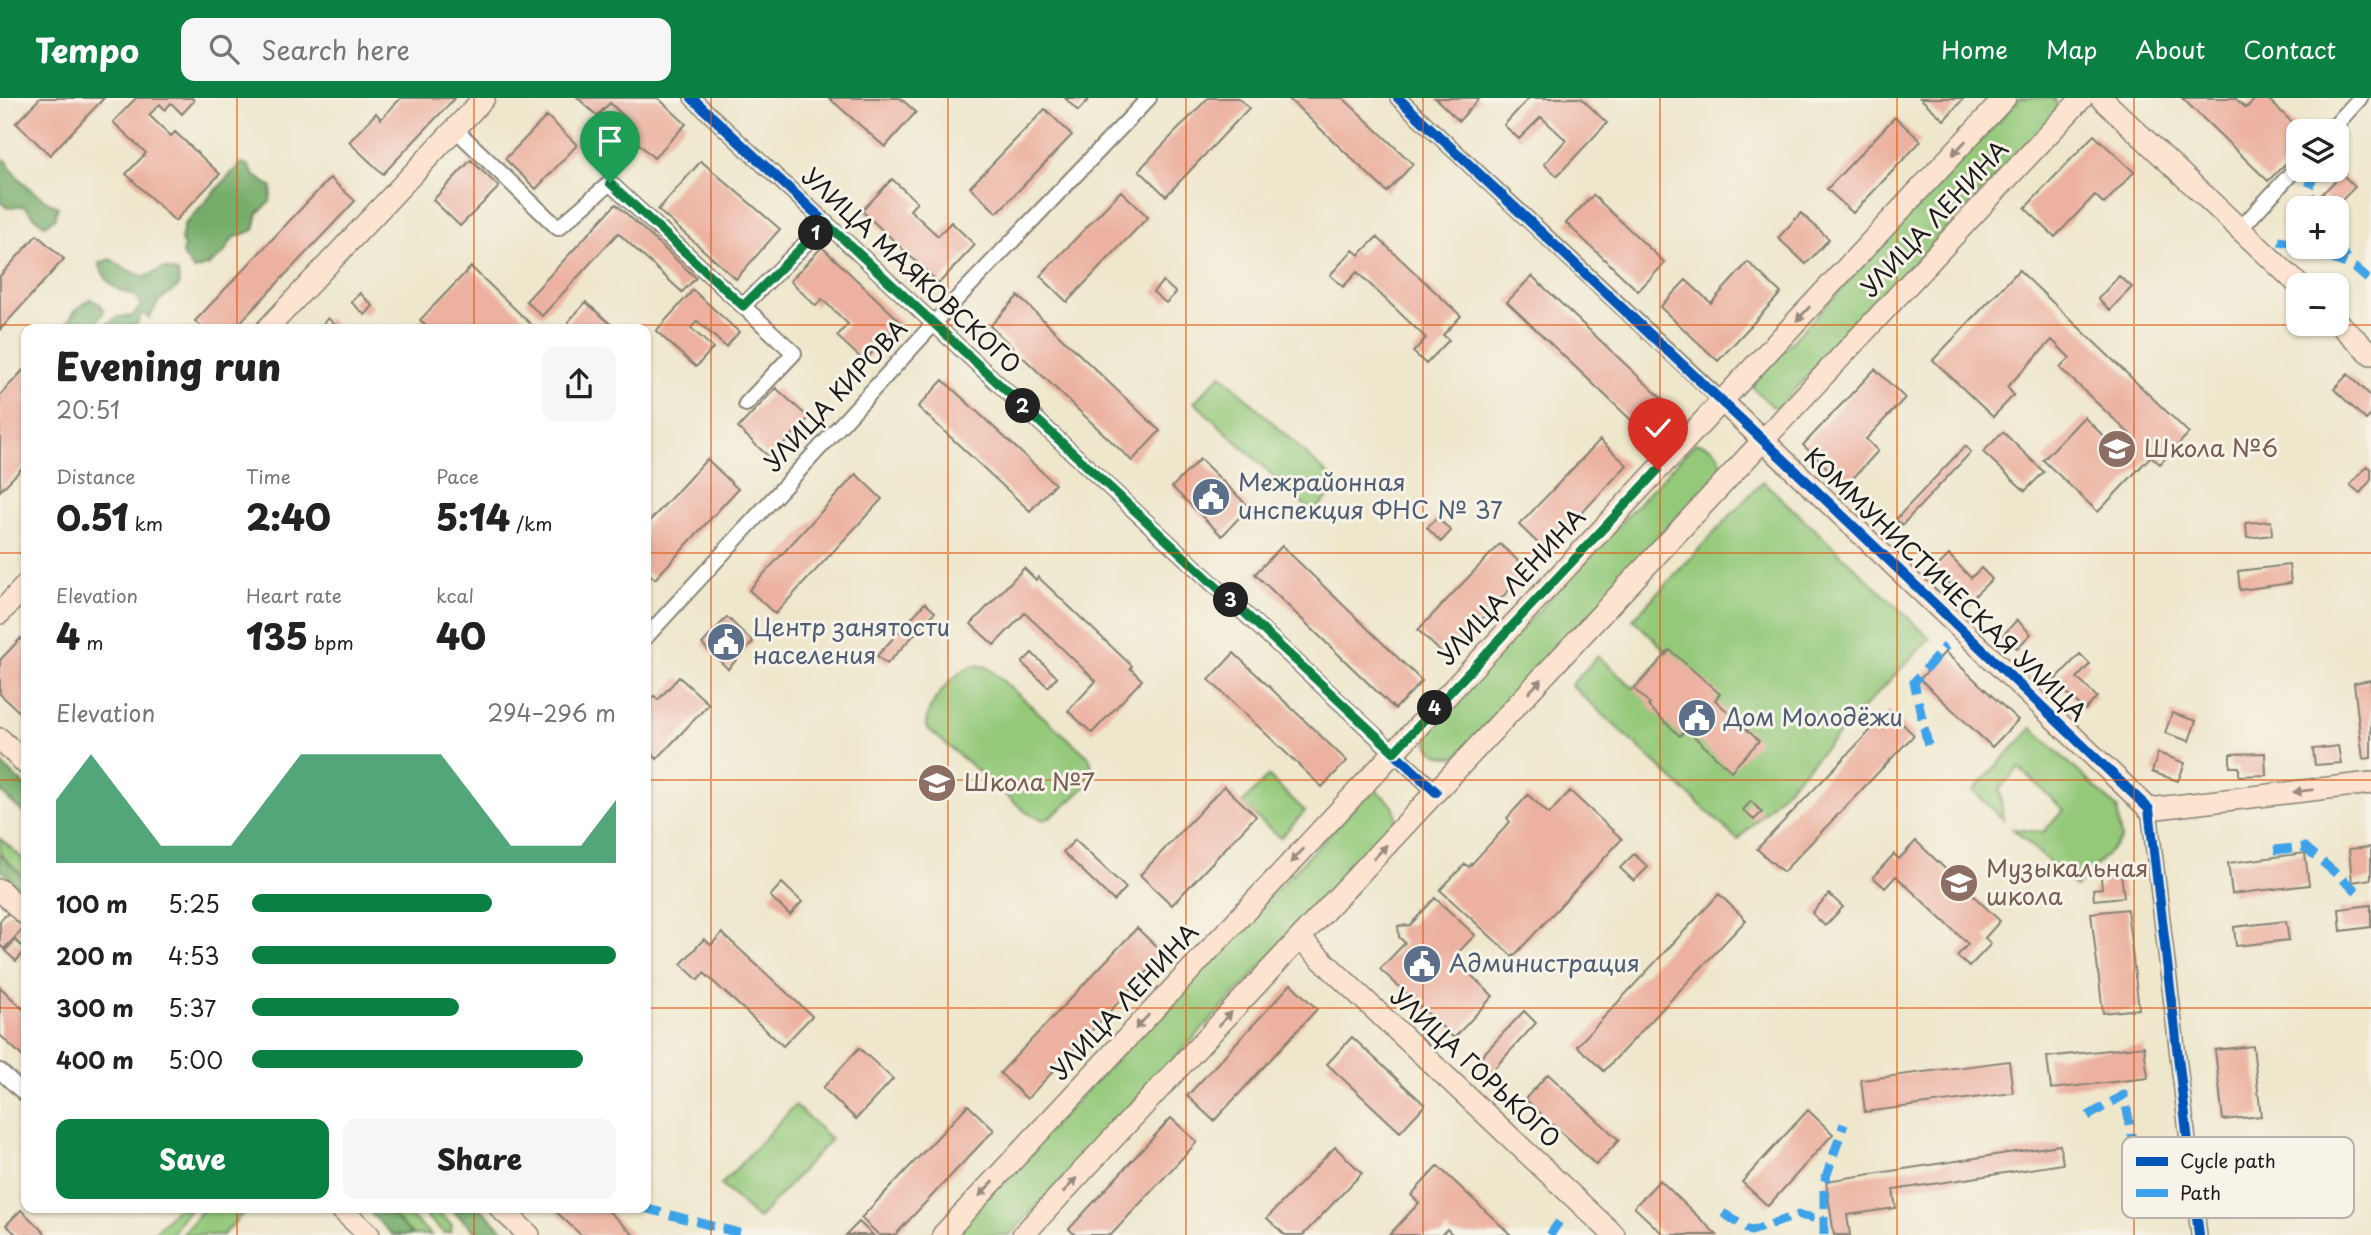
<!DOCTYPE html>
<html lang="en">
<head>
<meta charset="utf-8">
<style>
	:root { --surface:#fff; --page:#f6f6f6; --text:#222; --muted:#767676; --accent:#0b8043 }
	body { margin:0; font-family:"Playpen Sans",sans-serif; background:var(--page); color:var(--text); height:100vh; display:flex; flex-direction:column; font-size:26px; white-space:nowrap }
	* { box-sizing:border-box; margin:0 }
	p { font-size:23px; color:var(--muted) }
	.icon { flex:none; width:38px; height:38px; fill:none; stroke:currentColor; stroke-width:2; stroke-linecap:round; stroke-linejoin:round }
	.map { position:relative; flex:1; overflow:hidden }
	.sheet { position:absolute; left:21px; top:226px; width:630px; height:889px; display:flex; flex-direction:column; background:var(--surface); border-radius:14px; box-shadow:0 2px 5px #0004 }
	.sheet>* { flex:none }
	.buttons { position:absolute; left:2286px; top:21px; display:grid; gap:14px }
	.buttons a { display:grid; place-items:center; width:63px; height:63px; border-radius:14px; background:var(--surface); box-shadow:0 2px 5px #0004; font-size:35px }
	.pin { position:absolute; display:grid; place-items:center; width:60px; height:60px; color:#fff; margin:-72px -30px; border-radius:50% 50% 50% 0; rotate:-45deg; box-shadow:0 0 7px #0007 }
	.pin .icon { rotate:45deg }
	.km { position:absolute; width:35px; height:35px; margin:-18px; border-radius:50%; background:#222; color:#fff; font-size:19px; line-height:35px; text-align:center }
	.round { display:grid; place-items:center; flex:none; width:74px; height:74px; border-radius:14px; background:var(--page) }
	.headline { display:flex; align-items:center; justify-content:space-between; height:119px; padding:0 35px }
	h1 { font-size:38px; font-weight:800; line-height:52px }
	.metrics { display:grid; grid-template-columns:repeat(3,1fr); gap:10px; height:119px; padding:7px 35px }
	.metrics div { display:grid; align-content:center }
	.metrics b { font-size:35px; font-weight:800 }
	.metrics small { font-size:19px; font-weight:400 }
	.metrics p { font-size:19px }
	.chart { height:196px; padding:14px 35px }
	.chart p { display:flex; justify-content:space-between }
	.chart svg { width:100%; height:126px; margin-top:7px; fill:var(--accent); opacity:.7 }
	.action { display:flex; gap:14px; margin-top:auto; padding:14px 35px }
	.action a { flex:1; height:80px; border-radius:14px; background:var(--accent); color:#fff; font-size:28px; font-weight:800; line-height:80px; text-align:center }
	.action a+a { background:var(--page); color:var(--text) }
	ul { padding:0 35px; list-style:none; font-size:23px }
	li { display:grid; grid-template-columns:112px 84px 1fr; align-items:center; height:52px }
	li i { height:18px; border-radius:9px; background:var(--accent) }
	header { display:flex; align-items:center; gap:42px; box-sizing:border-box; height:98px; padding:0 35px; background:var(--accent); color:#fff }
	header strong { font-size:33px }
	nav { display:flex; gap:38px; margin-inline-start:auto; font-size:24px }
	.search { width:490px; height:63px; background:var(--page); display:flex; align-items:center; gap:18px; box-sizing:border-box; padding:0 24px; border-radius:14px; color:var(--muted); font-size:26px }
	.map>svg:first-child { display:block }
	.green { fill:#94c97a; stroke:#58724b; stroke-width:2 }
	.forest { fill:#77ad6a; stroke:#4a6443; stroke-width:2 }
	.building { fill:#ecb1a0 }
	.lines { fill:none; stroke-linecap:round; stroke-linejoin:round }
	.street-casing { stroke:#868274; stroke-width:18 }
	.secondary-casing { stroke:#868274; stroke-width:24 }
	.street { stroke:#fff; stroke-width:14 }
	.secondary { stroke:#fde4d1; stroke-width:21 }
	.quiet { stroke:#3da2ea; stroke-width:9; stroke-dasharray:18 9; stroke-linecap:butt }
	.cycleway-casing { stroke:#f7f3e8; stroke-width:15 }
	.cycleway { stroke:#0057b8; stroke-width:10 }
	.oneway { fill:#988a80 }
	.route-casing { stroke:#fff; stroke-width:14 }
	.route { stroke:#0b8043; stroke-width:9 }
	.grid { fill:none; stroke:#de560d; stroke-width:2; stroke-opacity:0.55 }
	.labels { text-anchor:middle; stroke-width:6; stroke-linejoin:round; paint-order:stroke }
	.street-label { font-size:24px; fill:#1c1c1c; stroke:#f7f3e8 }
	.education-label { font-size:24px; fill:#785e54; stroke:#f7f3e8; text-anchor:start }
	.service-label { font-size:24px; fill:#4e5e75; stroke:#f7f3e8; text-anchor:start }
	.key { fill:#f7f3e8; stroke:#b5b2ab; stroke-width:2 }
	.key-label { font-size:19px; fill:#1c1c1c }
</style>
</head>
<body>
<header>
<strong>Tempo</strong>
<div class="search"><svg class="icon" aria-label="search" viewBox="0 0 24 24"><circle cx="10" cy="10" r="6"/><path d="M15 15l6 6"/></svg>Search here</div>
<nav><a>Home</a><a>Map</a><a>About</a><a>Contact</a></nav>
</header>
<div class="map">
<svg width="2371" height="1137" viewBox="0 0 2371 1137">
	<rect width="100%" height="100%" fill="#f7f3e8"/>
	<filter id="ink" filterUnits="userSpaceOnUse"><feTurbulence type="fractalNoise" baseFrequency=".0143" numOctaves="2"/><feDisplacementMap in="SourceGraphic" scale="14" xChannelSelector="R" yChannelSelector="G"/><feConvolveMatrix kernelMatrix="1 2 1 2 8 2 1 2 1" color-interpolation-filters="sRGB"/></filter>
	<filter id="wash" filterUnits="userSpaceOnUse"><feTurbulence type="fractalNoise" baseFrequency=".00686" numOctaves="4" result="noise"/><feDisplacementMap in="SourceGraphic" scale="28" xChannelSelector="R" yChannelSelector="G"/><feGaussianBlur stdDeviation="1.57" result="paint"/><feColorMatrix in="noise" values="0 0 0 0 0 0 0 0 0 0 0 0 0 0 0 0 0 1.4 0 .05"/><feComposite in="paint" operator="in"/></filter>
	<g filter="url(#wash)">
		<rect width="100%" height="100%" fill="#efe7cc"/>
		<path class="green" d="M2020,0H2052L2057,5V14L1778,309L1772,308L1753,290L1754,284Z
			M1221,276L1339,387L1313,415L1194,304Z
			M1695,345C1714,347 1721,354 1722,373L1457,659C1438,660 1424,653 1427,632Z
			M1763,383L1930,540L1738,742L1571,587L1598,558L1634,590L1668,555L1633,521Z
			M975,567L987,569L1089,659C1091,666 1095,674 1091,681C1084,693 1056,717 1044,722L1027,715L926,629C925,606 954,574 975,567Z
			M2032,630L2117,710L2121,741L2076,789L2013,731L2043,734L2064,712L2019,670L2000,690L2003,721L1973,693Z
			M1268,678L1305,713L1280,740L1242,706Z
			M1370,693H1377C1388,703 1400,710 1395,725L1010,1137H950Z
			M0,740L26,764V781L0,756Z
			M795,1007L831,1041L758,1121L721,1087Z
			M177,1110H192L182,1120L172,1137H152Z
			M204,1110H248L223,1137H182Z
			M384,1110H402L431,1137H413Z
			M417,1110H433L452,1127L451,1134L444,1135Z"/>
		<path class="forest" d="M0,60L7,63C16,82 39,100 58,109L55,120L45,127C35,122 32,114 23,108L8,110L0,104Z
			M241,65L248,67L255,78L272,89L270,104L258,115L254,132L233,140L224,155L209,167L194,172L182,156L184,148L181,143L184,127Z
			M110,161L130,173L145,179L164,170L178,175L179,188L159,203L149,220L142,215L134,231H99L118,219L132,218L141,208L135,198C116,192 105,186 99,165Z
			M90,201L100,206L104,214L91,231H63L74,214Z
			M0,664L26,689V718L0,693Z
			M0,756L26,781L25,791H21L0,771Z
			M372,1110H384L413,1137H393L371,1116Z
			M450,1110H480L509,1137H479Z"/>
		<g id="blocks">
			<path class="building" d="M40,0H104L50,57L16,25Z
				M136,0H192L194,3L182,16L171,5L165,12L160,6L149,17L171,38L175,34L220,76L175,123L126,76L146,55L113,24Z
				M401,0H455L383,76L349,44L376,15L381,21Z
				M578,0H658L686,26L654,60L627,35L634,28L610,5L597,18Z
				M829,0H900L916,14L885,49Z
				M1065,0H1090L1078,13Z
				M1208,0H1239L1249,10L1166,98L1139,72Z
				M1288,0H1343L1413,66L1387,94Z
				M1435,0H1480L1459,23Z
				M1529,0H1581L1607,25L1557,78L1544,66L1566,42L1541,19L1519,41L1504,27Z
				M1920,0H1964L1944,22Z
				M2182,0H2235L2246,10L2256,0H2267L2301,33H2298V53L2268,83Z
				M1045,11L1072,37L997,115L970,89Z
				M547,18L577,47L536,91L505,61Z
				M1895,19L1921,43L1853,115L1827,91Z
				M2094,37L2134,74L2104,106L2095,97L2055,139L2025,110Z
				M471,62L499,89L460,128L433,102Z
				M701,63L780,131L736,181L658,112Z
				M2342,76L2355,89L2335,109L2322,96Z
				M330,80L355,103L234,231H203L195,223Z
				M892,81L917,104L910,112L938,138L951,124L975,147L939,185L862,113Z
				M1121,93L1148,119L1067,204L1040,178Z
				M1593,97L1665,165L1638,193L1566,125Z
				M616,106L696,180L682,194L618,135L542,218L526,203Z
				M1801,115L1829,141L1806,166L1778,140Z
				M37,137L64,161L0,232V178Z
				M1377,139L1461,218L1443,237L1449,242L1426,266L1413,254L1426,240L1357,174L1343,189L1330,177L1353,152L1359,157Z
				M822,149L901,224L864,263L837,238L848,226L822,201L816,208L790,183Z
				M1748,164L1781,195L1718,263L1660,209L1686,182L1711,205Z
				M471,169L536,231H430L420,222Z
				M2019,172L2189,335L2160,366L2151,358L2098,414L2043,362L2084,319L2121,355L2135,341L2060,270L2070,260L2052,242L2007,289L2014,297L1993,319L1933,262Z
				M1532,178L1675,313L1650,340L1507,204Z
				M2119,178L2132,189L2110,212L2098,201Z
				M1163,183L1176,195L1166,205L1153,194Z
				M693,192L739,234L726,249L697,223L691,230L713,250L696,269L656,233Z
				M360,195L373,208L365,217L351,204Z
				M1018,198L1160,333L1132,363L990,228Z
				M586,204L616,231H576L568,224Z
				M328,220L339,231H318Z
				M26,269V366L0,393V297Z
				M1875,271L1905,300L1866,341L1878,353L1846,388L1803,347Z
				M2348,276L2371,298V317L2366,322L2334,291Z
				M943,282L1055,386L1030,413L918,309Z
				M776,290L809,320L770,360L738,330Z
				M2003,334L2044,374L2025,393L1983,354Z
				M1600,342L1627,367L1546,453L1519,427Z
				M1965,348L1971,354L1902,427L1896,421Z
				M707,361L738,391L655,481L646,473V427Z
				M1200,361L1249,409L1222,438L1172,389Z
				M2367,368L2371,371V382L2360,395L2350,387Z
				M856,376L882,401L775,516L749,492Z
				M1437,419L1451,433L1441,444L1427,430Z
				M2271,423L2272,437L2247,440L2246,425Z
				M1500,446L1528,472L1446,559L1418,532Z
				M1282,448L1422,583L1395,611L1255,476Z
				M1949,457L1971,480L1981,470L1992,481L1968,504L1935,471Z
				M2289,467L2291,485L2240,492L2238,473Z
				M1024,470L1036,482L1038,479L1132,568L1130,570L1142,582L1092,635L1068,613L1096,583L1025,515L994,547L971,526Z
				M925,505L935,514L887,566L877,558Z
				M727,519L753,544L728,571L702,546Z
				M2017,522L2031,536L2017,550L2003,537Z
				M21,540L26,546V620L0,596V562Z
				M1670,552L1720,596L1715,602L1759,643L1731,673L1686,631L1680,638L1648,608L1650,606L1634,591Z
				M1945,554L2018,622L1992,649L1920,581Z
				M1032,555L1057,579L1048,589L1022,565Z
				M1234,555L1347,663L1322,689L1209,582Z
				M2080,556L2090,566L2077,580L2097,599L2085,612L2054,583Z
				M679,579L709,606L657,661L646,650V614L650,610L646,606L654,598L658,602Z
				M2371,582V660L2363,661L2354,585Z
				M1889,613L1914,637L1783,774L1757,751Z
				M2172,615L2196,623L2189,643L2165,635Z
				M2338,648L2341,665L2315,667L2313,651Z
				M2158,655L2185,665L2178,683L2152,674Z
				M2265,655L2266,677L2239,678V669H2230V656Z
				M1224,688L1256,718L1172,807L1140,777Z
				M1570,693L1622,741L1513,859L1440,792L1465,766L1469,769L1510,724L1507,720L1528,697L1549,716Z
				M1751,703L1762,714L1754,722L1743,712Z
				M1075,742L1126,790L1114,803L1063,754Z
				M1916,743L2000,823L1985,840L1991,846L1969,869L1957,858L1968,846L1896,778L1885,790L1873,779L1894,756L1899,761Z
				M2371,749V781L2352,784L2349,751Z
				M2305,755L2309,787L2232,796L2228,765Z
				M1634,756L1648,769L1634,783L1620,770Z
				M2120,768L2124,799L2094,802L2093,791L2102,790L2100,770Z
				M782,785L802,804L790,817L770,798Z
				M1719,796L1746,822L1604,973L1577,948Z
				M1829,796L1843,809L1825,828L1812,815Z
				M1435,800L1475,837L1453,860L1493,898L1454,940L1380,871L1405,845L1399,839L1398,828L1410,827Z
				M2371,807V829L2341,833L2339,811Z
				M2127,811L2139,911L2103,915L2091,815Z
				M10,813L25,829L4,851L0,847V823Z
				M2286,823L2289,842L2236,848L2234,829Z
				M1137,830L1164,856L1027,1001L1000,975Z
				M722,835L812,918L783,948L704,875L698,882L681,866L704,841L711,847Z
				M15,842L26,852L16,863L5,853Z
				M1291,886L1317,911L1214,1023L1187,998Z
				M0,889L26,914V962L0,937Z
				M1524,913L1536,925L1491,974L1478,962Z
				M1352,939L1425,1007L1400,1034L1327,966Z
				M2144,948L2148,980L2051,991L2047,959Z
				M2253,948L2261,1018L2223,1022L2215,952Z
				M859,950L893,981L856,1021L823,990Z
				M2009,963L2013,995L1865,1014L1861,982Z
				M1548,976L1619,1042L1596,1067L1525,1001Z
				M968,1007L994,1032L895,1137H879L861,1120Z
				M1808,1012L1833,1036L1768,1108L1742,1084Z
				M1171,1020L1197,1044L1111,1137H1075L1069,1131Z
				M2060,1047L2063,1066L1893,1092L1896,1110L1847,1117L1850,1137H1834L1826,1083Z
				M1335,1049L1362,1075L1303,1137H1285L1267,1120Z
				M1438,1068L1511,1137H1453L1447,1131L1441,1137H1389L1419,1105L1411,1097Z
				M1660,1082L1717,1137H1664L1634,1109Z
				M552,1110H605L634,1137H581Z
				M21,1112L47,1137H17L6,1127Z
				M859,1124L873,1137H846Z"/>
		</g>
	</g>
	<g filter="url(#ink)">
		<use href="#blocks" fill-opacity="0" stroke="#868274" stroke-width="2"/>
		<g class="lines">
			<g class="street-casing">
				<path id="street" d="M692,0L1436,694
					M1398,0L1722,303
					M455,31L558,130L610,85L743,208L826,125
					M2330,33L2360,0
					M2240,131L2298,68
					M743,208L794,255L746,306
					M646,539L950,208L1149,0
					M2149,711L2199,1137
					M0,973L26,997"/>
			</g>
			<g class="secondary-casing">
				<path id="secondary" d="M2101,0L2299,187
					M2336,223L2371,256
					M267,231L484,0
					M1722,303L2149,711L2371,685
					M0,515L26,487
					M0,641L26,666
					M0,792L26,817
					M1300,841L1614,1137
					M340,1110L369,1137
					M500,1110L529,1137
					M943,1137L2005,0
					M1023,1137L2082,0"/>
			</g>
			<use href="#street" class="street"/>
			<use href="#secondary" class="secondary"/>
			<path class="quiet" d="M2316,72L2308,92L2317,110
				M2279,143L2298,146
				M2336,147L2353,167
				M2304,149L2355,170L2371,184
				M1928,647L1914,584L1946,548
				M2274,752L2305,749L2361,797
				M2088,1018L2124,997L2136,1057L2162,1054
				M644,1110L747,1137
				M1723,1115L1751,1133L1799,1117L1824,1122
				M1550,1137L1559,1124
				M1824,1137V1085L1844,1026"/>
			<g class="cycleway-casing">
				<path id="cycleway" d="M692,0L1436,694
					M1398,0L1781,359L2149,711L2199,1137"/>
			</g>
			<use href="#cycleway" class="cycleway"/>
		</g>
		<defs><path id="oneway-solid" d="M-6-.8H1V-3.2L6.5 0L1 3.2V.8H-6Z" transform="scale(1.75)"/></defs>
		<g class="oneway">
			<use href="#oneway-solid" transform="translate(1959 50) rotate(133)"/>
			<use href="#oneway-solid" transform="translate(1803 216) rotate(133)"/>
			<use href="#oneway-solid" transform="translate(1535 588) rotate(-47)"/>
			<use href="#oneway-solid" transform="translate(2303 693) rotate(173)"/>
			<use href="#oneway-solid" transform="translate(1380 754) rotate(-47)"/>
			<use href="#oneway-solid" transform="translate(1297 758) rotate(133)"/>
			<use href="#oneway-solid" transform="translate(1225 921) rotate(-47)"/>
			<use href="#oneway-solid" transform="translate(1142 924) rotate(133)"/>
			<use href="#oneway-solid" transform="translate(1070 1087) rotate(-47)"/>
			<use href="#oneway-solid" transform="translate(986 1091) rotate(133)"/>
		</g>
	</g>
	<g class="lines" filter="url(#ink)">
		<g class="route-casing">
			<path id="route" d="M610,85L743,208L826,125L1394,654L1658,372"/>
		</g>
		<use href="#route" class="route"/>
	</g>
	<path class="grid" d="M237,0V231M474,0V231M711,0V1137M948,0V1137M1186,0V1137M1423,0V1137M1660,0V1137M1897,0V1137M2134,0V1137M0,227H2371M0,455H26M646,455H2371M0,682H26M646,682H2371M0,910H26M646,910H2371M237,1110V1137M474,1110V1137"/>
	<defs>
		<g id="school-disc" transform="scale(2.0125)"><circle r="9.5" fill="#8d6e63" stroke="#f7f3e8"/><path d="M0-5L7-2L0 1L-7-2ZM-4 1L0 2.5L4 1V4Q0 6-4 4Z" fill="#fff"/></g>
		<g id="civic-disc" transform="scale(2.0125)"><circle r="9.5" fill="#5c6f8a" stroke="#f7f3e8"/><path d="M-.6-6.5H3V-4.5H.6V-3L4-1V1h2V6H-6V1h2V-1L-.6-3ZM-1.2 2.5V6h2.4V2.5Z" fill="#fff"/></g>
	</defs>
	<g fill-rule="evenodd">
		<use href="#school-disc" x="2117" y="351"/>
		<use href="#civic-disc" x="1211" y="399"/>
		<use href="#civic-disc" x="726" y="544"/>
		<use href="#civic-disc" x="1697" y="620"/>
		<use href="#school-disc" x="937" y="685"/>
		<use href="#school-disc" x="1959" y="785"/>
		<use href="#civic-disc" x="1422" y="866"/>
	</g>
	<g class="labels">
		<g class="street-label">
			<text transform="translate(1935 121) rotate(-47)" y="8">УЛИЦА ЛЕНИНА</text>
			<text transform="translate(911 173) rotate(43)" y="8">УЛИЦА МАЯКОВСКОГО</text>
			<text transform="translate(836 298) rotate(-47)" y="8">УЛИЦА КИРОВА</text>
			<text transform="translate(1945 487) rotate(44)" y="8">КОММУНИСТИЧЕСКАЯ УЛИЦА</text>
			<text transform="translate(1512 489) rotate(-47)" y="8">УЛИЦА ЛЕНИНА</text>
			<text transform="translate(1125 904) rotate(-47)" y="8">УЛИЦА ЛЕНИНА</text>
			<text transform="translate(1475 970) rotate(43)" y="8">УЛИЦА ГОРЬКОГО</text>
		</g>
		<g class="education-label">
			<text x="2144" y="359">Школа №6</text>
			<text x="964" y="693">Школа №7</text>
			<text x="1986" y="779">Музыкальная<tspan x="1986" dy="28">школа</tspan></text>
		</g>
		<g class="service-label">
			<text x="1238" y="393">Межрайонная<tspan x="1238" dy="28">инспекция ФНС № 37</tspan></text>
			<text x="753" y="538">Центр занятости<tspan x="753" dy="28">населения</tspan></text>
			<text x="1724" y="628">Дом Молодёжи</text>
			<text x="1449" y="874">Администрация</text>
		</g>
	</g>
	<rect x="2122" y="1039" width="232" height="81" rx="10" class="key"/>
	<rect x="2136" y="1059" width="32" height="9" fill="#0057b8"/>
	<rect x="2136" y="1091" width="32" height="8" fill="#3da2ea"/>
	<g class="key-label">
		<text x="2180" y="1070">Cycle path</text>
		<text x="2180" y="1102">Path</text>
	</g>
</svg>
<div class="buttons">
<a><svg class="icon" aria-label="layers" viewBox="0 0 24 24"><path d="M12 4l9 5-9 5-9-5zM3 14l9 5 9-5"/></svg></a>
<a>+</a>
<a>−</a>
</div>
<div class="pin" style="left:610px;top:85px;background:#1e9e55"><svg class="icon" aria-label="arrive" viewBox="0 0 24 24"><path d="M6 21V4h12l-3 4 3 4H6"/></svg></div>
<div class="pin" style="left:1658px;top:372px;background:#d93025"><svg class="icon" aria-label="check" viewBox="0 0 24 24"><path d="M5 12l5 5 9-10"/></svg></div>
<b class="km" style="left:816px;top:135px">1</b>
<b class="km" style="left:1023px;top:308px">2</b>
<b class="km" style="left:1231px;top:502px">3</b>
<b class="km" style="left:1435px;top:610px">4</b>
<section class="sheet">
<div class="headline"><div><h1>Evening run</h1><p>20:51</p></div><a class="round"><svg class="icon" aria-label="share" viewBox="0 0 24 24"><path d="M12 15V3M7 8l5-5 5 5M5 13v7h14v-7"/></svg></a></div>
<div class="metrics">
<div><p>Distance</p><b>0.51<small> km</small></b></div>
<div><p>Time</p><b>2:40</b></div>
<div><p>Pace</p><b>5:14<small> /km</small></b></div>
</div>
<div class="metrics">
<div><p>Elevation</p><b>4<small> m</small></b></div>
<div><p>Heart rate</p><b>135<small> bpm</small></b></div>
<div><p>kcal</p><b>40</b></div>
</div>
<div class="chart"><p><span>Elevation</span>294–296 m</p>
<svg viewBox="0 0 160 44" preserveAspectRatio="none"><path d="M0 44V22L10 6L20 22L30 38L40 38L50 38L60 22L70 6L80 6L90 6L100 6L110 6L120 22L130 38L140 38L150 38L160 22V44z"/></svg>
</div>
<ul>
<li><b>100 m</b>5:25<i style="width:66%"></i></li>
<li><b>200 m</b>4:53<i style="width:100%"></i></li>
<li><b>300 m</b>5:37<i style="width:57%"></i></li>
<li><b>400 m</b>5:00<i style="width:91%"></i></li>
</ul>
<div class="action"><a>Save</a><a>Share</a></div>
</section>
</div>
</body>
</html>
